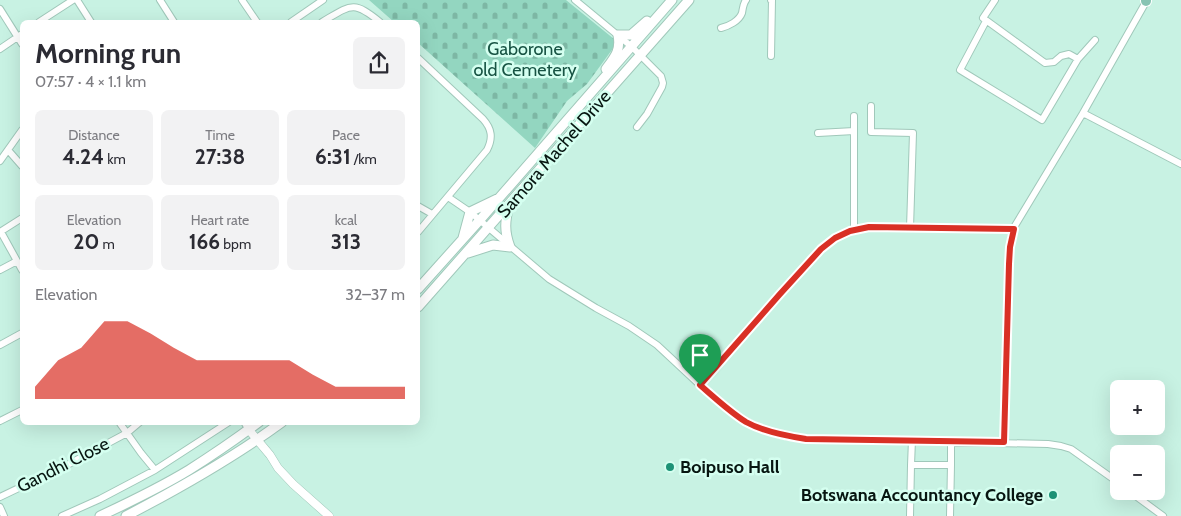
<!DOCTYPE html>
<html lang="en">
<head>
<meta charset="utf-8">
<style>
	:root { --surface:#fff; --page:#f2f2f3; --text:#2b2b33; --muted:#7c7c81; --accent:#d93025 }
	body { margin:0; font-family:Cabin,sans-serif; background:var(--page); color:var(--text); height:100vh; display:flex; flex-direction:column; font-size:19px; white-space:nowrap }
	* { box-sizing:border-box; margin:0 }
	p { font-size:16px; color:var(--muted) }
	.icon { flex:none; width:28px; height:28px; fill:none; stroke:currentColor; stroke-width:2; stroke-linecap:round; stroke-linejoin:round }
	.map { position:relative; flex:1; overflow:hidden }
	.sheet { position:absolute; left:20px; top:20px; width:400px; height:405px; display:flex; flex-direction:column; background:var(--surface); border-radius:8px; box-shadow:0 5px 20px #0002 }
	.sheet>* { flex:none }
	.buttons { position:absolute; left:1110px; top:380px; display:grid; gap:10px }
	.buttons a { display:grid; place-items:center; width:55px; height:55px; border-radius:8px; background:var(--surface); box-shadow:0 5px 20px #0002; font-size:25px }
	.pin { position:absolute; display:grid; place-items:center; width:42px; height:42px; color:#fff; margin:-51px -21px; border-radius:50% 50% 50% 0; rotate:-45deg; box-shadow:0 0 5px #0007 }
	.pin .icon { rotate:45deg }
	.round { display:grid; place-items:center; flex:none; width:52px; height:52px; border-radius:8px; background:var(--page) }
	.head { display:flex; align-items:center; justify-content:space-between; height:85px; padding:0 15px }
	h1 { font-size:28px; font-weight:700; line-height:38px }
	.metrics { display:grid; grid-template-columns:repeat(3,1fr); gap:8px; height:85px; padding:5px 15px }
	.metrics div { display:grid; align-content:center; border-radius:8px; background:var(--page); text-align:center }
	.metrics b { font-size:21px; font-weight:700 }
	.metrics small { font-size:14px; font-weight:400 }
	.metrics p { font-size:14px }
	.chart { height:140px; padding:10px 15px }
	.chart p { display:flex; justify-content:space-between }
	.chart svg { width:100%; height:90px; margin-top:5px; fill:var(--accent); opacity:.7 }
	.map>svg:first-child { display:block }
	.cemetery { fill:url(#cemetery-stones) }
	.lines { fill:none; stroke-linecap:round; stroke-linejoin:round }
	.minor-casing { stroke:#a0c8ba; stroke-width:8 }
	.tertiary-casing { stroke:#a0c8ba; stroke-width:9 }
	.secondary-casing { stroke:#a0c8ba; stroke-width:11 }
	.primary-casing { stroke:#fff; stroke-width:12 }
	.minor { stroke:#fff; stroke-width:6 }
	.tertiary { stroke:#fff; stroke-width:8 }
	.secondary { stroke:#fff; stroke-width:9 }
	.primary { stroke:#88c4b3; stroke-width:10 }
	.route-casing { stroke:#fff; stroke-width:10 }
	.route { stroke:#d93025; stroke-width:6 }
	.poi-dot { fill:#1d9276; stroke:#d5fff0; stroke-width:2 }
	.labels { text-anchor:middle; stroke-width:5; stroke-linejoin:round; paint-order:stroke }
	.park-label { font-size:18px; fill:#175343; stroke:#d5fff0 }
	.street-label { font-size:18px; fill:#071611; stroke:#d5fff0 }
	.poi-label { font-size:18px; font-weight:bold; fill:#071611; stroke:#d5fff0; text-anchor:start }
</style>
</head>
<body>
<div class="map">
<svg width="1181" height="516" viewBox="0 0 1181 516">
	<defs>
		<pattern id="cemetery-stones" width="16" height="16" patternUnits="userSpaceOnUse" patternTransform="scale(1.25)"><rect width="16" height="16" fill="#93d6c0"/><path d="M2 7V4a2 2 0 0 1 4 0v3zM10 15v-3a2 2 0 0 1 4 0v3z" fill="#7db7a4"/></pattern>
	</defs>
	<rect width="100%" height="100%" fill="#c8f2e3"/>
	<path class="cemetery" d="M369,0H566L614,39V47L587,84L567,101L535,148L418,43V22H394Z"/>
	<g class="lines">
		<g class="minor-casing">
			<path id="minor" d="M77,0L91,22
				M160,0L174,22
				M242,0L257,22
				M575,0L632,47L661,76L663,83L662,87L647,114L637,127
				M771,0H772L771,56
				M995,0L983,18L1045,63L1054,62L1061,56L1069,54L1078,59L1095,40
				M0,9L22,44
				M986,21L960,70L1042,120L1078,59
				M39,22L73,0
				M291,22L323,0
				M322,22C351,5 353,0 380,22
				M721,28C729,26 739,21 742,13C743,8 743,4 746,0
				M0,49L22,34
				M418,58L483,119C492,129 493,138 487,150L418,232
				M871,106V132L913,133L910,228
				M1083,113L1181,164
				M818,133L854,131
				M8,150L22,166
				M0,161L22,130
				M448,197L470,212L549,279L596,308L629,326L657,345L700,385L729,409L747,422L767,431L785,436L806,439L1048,444L1061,446L1071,449L1119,483
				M418,206L432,214
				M854,231V116
				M0,232L22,218
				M1,232L22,270
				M0,270L17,261
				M0,345L22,333
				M700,385L780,294L821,249L835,238L850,231L869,227L1013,229
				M0,421L22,410
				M119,422L141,453L155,470
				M244,422L249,430
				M912,440L911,465H951V441
				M1004,442L1009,264L1010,247L1013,229L1083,113L1147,0
				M1129,491L1163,516
				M0,497L69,464L127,433L140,422
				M0,507L4,516
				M62,516L100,499L155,470L229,422
				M910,516L911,465
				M950,516L951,465"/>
		</g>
		<g class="tertiary-casing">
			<path id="tertiary" d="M249,430L270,455L278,468L293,484L329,516"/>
		</g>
		<g class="secondary-casing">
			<path id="secondary" d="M606,69C615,57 621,50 618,35H631L647,21
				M463,238L470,212L497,199
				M468,253L493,245L510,247C504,231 505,221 509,205
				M418,289L479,221L672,0
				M418,307L689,0
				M100,516C130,502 161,487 189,470C213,455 236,439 259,422
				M126,516C180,488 233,458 282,422"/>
		</g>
		<g class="primary-casing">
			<path id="primary" d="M1146,1V0"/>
		</g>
		<use href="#minor" class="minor"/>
		<use href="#tertiary" class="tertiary"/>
		<use href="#secondary" class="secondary"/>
		<use href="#primary" class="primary"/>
	</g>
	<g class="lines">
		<g class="route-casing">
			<path id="route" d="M869,227L1014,229L1010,247L1009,264L1004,442L806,439C786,436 764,432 746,422C730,412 715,398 700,385L780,294L821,249L835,238L850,231Z"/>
		</g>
		<use href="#route" class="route"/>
	</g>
	<g class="poi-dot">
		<circle cx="670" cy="467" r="5"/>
		<circle cx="1053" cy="495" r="5"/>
	</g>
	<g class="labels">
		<g class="park-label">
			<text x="525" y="55">Gaborone<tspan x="525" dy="21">old Cemetery</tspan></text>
		</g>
		<g class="street-label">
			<text transform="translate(554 154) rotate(-49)" y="6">Samora Machel Drive</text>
			<text transform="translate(63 465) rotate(-27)" y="6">Gandhi Close</text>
		</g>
		<g class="poi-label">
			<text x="680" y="473">Boipuso Hall</text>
			<text x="1043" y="501" text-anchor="end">Botswana Accountancy College</text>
		</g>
	</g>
</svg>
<div class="buttons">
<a>+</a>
<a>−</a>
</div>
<div class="pin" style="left:700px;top:385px;background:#1e9e55"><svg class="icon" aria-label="arrive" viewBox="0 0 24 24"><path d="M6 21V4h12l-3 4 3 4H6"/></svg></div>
<section class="sheet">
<div class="head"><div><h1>Morning run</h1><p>07:57 · 4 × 1.1 km</p></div><a class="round"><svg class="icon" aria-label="share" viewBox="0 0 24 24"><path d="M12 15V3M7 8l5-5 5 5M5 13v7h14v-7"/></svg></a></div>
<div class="metrics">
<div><p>Distance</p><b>4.24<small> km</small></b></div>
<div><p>Time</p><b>27:38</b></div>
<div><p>Pace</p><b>6:31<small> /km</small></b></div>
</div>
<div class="metrics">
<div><p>Elevation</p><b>20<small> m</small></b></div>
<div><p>Heart rate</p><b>166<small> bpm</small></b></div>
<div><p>kcal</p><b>313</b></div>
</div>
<div class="chart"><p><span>Elevation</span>32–37 m</p>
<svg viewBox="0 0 160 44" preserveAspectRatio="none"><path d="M0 44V38L10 25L20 19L30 6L40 6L50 12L60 19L70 25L80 25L90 25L100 25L110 25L120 32L130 38L140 38L150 38L160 38V44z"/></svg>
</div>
</section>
</div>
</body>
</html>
